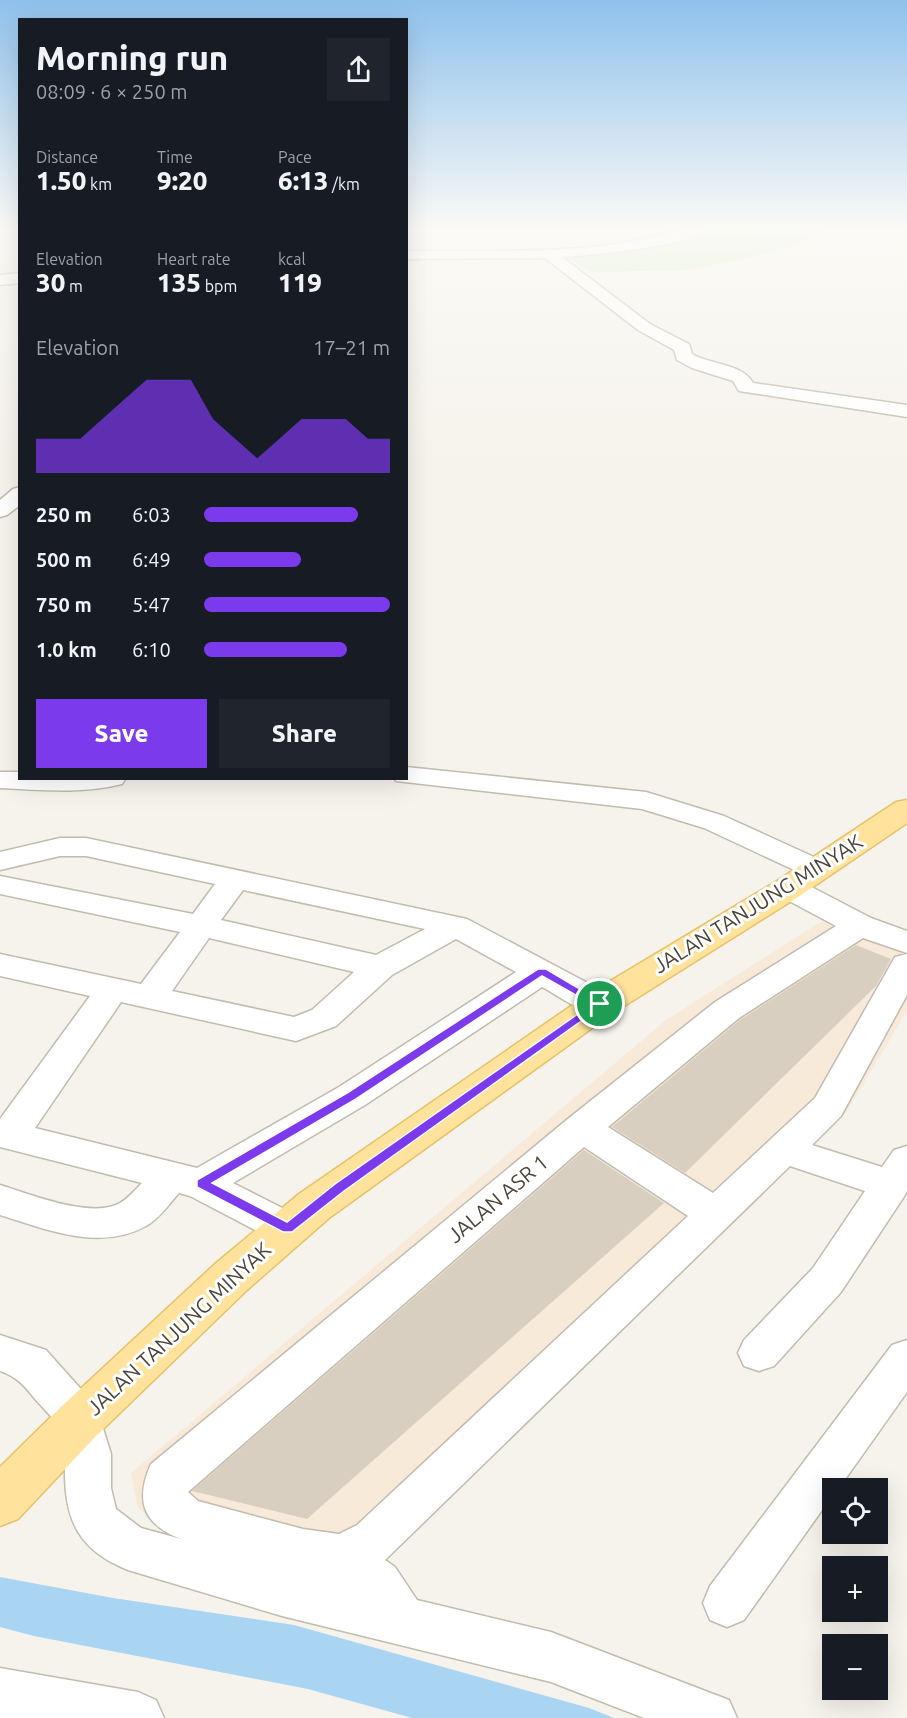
<!DOCTYPE html>
<html lang="en">
<head>
<meta charset="utf-8">
<style>
	:root { --surface:#171b24; --page:#20242c; --text:#f1f3f6; --muted:#9ea1a6; --accent:#7c3aed }
	body { margin:0; font-family:Ubuntu,sans-serif; background:var(--page); color:var(--text); height:100vh; display:flex; flex-direction:column; font-size:22px; white-space:nowrap }
	* { box-sizing:border-box; margin:0 }
	p { font-size:20px; color:var(--muted) }
	.icon { flex:none; width:33px; height:33px; fill:none; stroke:currentColor; stroke-width:2; stroke-linecap:round; stroke-linejoin:round }
	.map { position:relative; flex:1; overflow:hidden }
	.details { position:absolute; left:18px; top:18px; width:390px; height:762px; display:flex; flex-direction:column; background:var(--surface); border-radius:0px; box-shadow:0 6px 24px #0002 }
	.details>* { flex:none }
	.tools { position:absolute; left:822px; top:1478px; display:grid; gap:12px }
	.tools a { display:grid; place-items:center; width:66px; height:66px; border-radius:0px; background:var(--surface); box-shadow:0 6px 24px #0002; font-size:30px }
	.pin { position:absolute; display:grid; place-items:center; width:51px; height:51px; color:#fff; margin:-26px; border:3px solid #fff; border-radius:50%; box-shadow:0 2px 6px #0007 }
	.round { display:grid; place-items:center; flex:none; width:63px; height:63px; border-radius:0px; background:var(--page) }
	.summary { display:flex; align-items:center; justify-content:space-between; height:102px; padding:0 18px }
	h1 { font-size:33px; font-weight:800; line-height:45px }
	.metrics { display:grid; grid-template-columns:repeat(3,1fr); gap:9px; height:102px; padding:6px 18px }
	.metrics div { display:grid; align-content:center }
	.metrics b { font-size:26px; font-weight:800 }
	.metrics small { font-size:16px; font-weight:400 }
	.metrics p { font-size:16px }
	.chart { height:168px; padding:12px 18px }
	.chart p { display:flex; justify-content:space-between }
	.chart svg { width:100%; height:108px; margin-top:6px; fill:var(--accent); opacity:.7 }
	.action { display:flex; gap:12px; margin-top:auto; padding:12px 18px }
	.action a { flex:1; height:69px; border-radius:0px; background:var(--accent); color:#fff; font-size:24px; font-weight:800; line-height:69px; text-align:center }
	.action a+a { background:var(--page); color:var(--text) }
	ul { padding:0 18px; list-style:none; font-size:20px }
	li { display:grid; grid-template-columns:96px 72px 1fr; align-items:center; height:45px }
	li i { height:15px; border-radius:8px; background:var(--accent) }
	.map>svg:first-child { display:block }
	.commercial { fill:#f7ead8 }
	.green { fill:#d2eab5 }
	.water { fill:#a9d4f2 }
	.building { fill:#d8cfc1 }
	.lines { fill:none; stroke-linecap:round; stroke-linejoin:round }
	.minor-casing { stroke:#c2bbae; stroke-width:3 }
	.major-casing { stroke:#e6c16a; stroke-width:3 }
	.minor { fill:#fff; fill-rule:evenodd }
	.major { fill:#ffe39c; fill-rule:evenodd }
	.route { fill:#7c3aed; stroke:#fff; stroke-width:1.5; fill-rule:evenodd }
	.labels { text-anchor:middle; stroke-width:6; stroke-linejoin:round; paint-order:stroke }
	.near-street-label { font-size:21px; fill:#4b4439; stroke:#fff }
</style>
</head>
<body>
<div class="map">
<svg width="907" height="1718" viewBox="0 0 907 1718">
	<rect width="100%" height="100%" fill="#f6f3ec"/>
	<path class="commercial" d="M822,921L907,951V1011L846,1113L349,1583L162,1531L138,1508L131,1473L666,1020Z"/>
	<path class="green" d="M668,227H825V233L769,253L690,270L590,272L561,254L623,249L664,234Z"/>
	<path class="water" d="M0,1577L113,1598L294,1625L589,1708L614,1718H412L308,1689L34,1636L0,1627Z"/>
	<path class="building" d="M856,945L891,959L876,986L685,1173L612,1127L740,1020Z
		M584,1150L664,1203L307,1519L192,1491Z"/>
	<g class="lines">
		<g class="minor-casing">
			<path id="minor" d="M406,227H412L413,234L406,238Z
				M690,227H710C691,247 592,255 562,257L650,324L689,344L692,354C710,365 742,363 753,383L907,405V417L739,391L733,381L692,368L677,360L674,350L638,330L545,258L406,259V251C501,250 599,257 690,227Z
				M20,273V283L0,285V275Z
				M20,487V505L7,515L0,517V500L13,489Z
				M406,767L646,792L724,816L827,863L831,869L827,875L816,878L805,875L704,828L642,809L396,781L394,778H406Z
				M0,772H20V778H126L122,784C82,794 41,790 0,788Z
				M60,838H86L467,919L612,996L617,1004L612,1012C587,1019 563,998 542,987L365,1105L233,1183L302,1218L308,1229L302,1240L288,1245L274,1240L190,1196L179,1193C169,1204 159,1219 146,1226C99,1252 46,1229 0,1215V1185C29,1194 87,1217 116,1205C126,1201 134,1191 142,1183L0,1147V1119L90,996L0,976V954L141,984L180,932L0,894V876L193,914L215,884L86,856H60L0,870V852ZM243,890L425,929L376,955L221,920ZM209,938L354,972L312,1010L294,1017L172,991ZM456,939L516,972L339,1087L197,1168L35,1128L121,1002L296,1041L336,1026L392,975Z
				M789,879L800,881L871,918L907,931V953L863,938L739,1018L608,1127L713,1193L815,1098L895,957L907,954V995L841,1116L812,1145L882,1167L894,1150L907,1146V1191L905,1195L841,1292L774,1366L759,1371L744,1366L738,1353L744,1340L813,1268L865,1191L790,1166L385,1560L395,1567L417,1600L551,1632L729,1700L737,1718H644L551,1682L282,1616L128,1570C81,1551 65,1523 65,1473C65,1459 66,1440 59,1428C53,1417 43,1408 35,1399C24,1385 17,1377 0,1371V1335L46,1350L96,1406L111,1454V1488L116,1509L141,1528L181,1539C142,1524 135,1500 151,1464L569,1118L715,1002L836,926L778,895L774,888L778,881ZM584,1147L688,1216L357,1525L339,1534L303,1529L198,1501L188,1492Z
				M907,1340V1392L839,1488H832V1496L744,1620L727,1627L710,1620L703,1603L710,1586L892,1345Z
				M0,1668L138,1692L156,1700L164,1718H0Z"/>
		</g>
		<g class="major-casing">
			<path id="major" d="M907,800V823L801,895L613,1013L329,1218L247,1290L97,1435L18,1519L0,1526V1467L63,1405L215,1264L299,1194L587,995L777,881L896,802Z"/>
		</g>
		<use href="#minor" class="minor"/>
		<use href="#major" class="major"/>
	</g>
	<linearGradient id="sky" x2="0" y2="1"><stop stop-color="#8fc1ec"/><stop offset="0.49" stop-color="#fbfaf6"/><stop offset="1" stop-color="#fbfaf6" stop-opacity="0"/></linearGradient>
	<rect width="907" height="467" fill="url(#sky)"/>
	<path class="route" d="M538,969H546L605,1004L344,1191L292,1232H283L197,1187V1180L347,1093ZM542,976L592,1004L335,1184L287,1222L212,1183L356,1099Z"/>
	<g class="labels">
		<g class="near-street-label">
			<text transform="translate(758 904) rotate(-32)" y="7">JALAN TANJUNG MINYAK</text>
			<text transform="translate(498 1199) rotate(-40)" y="7">JALAN ASR 1</text>
			<text transform="translate(179 1329) rotate(-43)" y="7">JALAN TANJUNG MINYAK</text>
		</g>
	</g>
</svg>
<div class="tools">
<a><svg class="icon" aria-label="locate" viewBox="0 0 24 24"><circle cx="12" cy="12" r="6"/><path d="M12 2v4M12 18v4M2 12h4M18 12h4"/></svg></a>
<a>+</a>
<a>−</a>
</div>
<div class="pin" style="left:600px;top:1004px;background:#1e9e55"><svg class="icon" aria-label="arrive" viewBox="0 0 24 24"><path d="M6 21V4h12l-3 4 3 4H6"/></svg></div>
<section class="details">
<div class="summary"><div><h1>Morning run</h1><p>08:09 · 6 × 250 m</p></div><a class="round"><svg class="icon" aria-label="share" viewBox="0 0 24 24"><path d="M12 15V3M7 8l5-5 5 5M5 13v7h14v-7"/></svg></a></div>
<div class="metrics">
<div><p>Distance</p><b>1.50<small> km</small></b></div>
<div><p>Time</p><b>9:20</b></div>
<div><p>Pace</p><b>6:13<small> /km</small></b></div>
</div>
<div class="metrics">
<div><p>Elevation</p><b>30<small> m</small></b></div>
<div><p>Heart rate</p><b>135<small> bpm</small></b></div>
<div><p>kcal</p><b>119</b></div>
</div>
<div class="chart"><p><span>Elevation</span>17–21 m</p>
<svg viewBox="0 0 160 44" preserveAspectRatio="none"><path d="M0 44V30L10 30L20 30L30 22L40 14L50 6L60 6L70 6L80 22L90 30L100 38L110 30L120 22L130 22L140 22L150 30L160 30V44z"/></svg>
</div>
<ul>
<li><b>250 m</b>6:03<i style="width:83%"></i></li>
<li><b>500 m</b>6:49<i style="width:52%"></i></li>
<li><b>750 m</b>5:47<i style="width:100%"></i></li>
<li><b>1.0 km</b>6:10<i style="width:77%"></i></li>
</ul>
<div class="action"><a>Save</a><a>Share</a></div>
</section>
</div>
</body>
</html>
